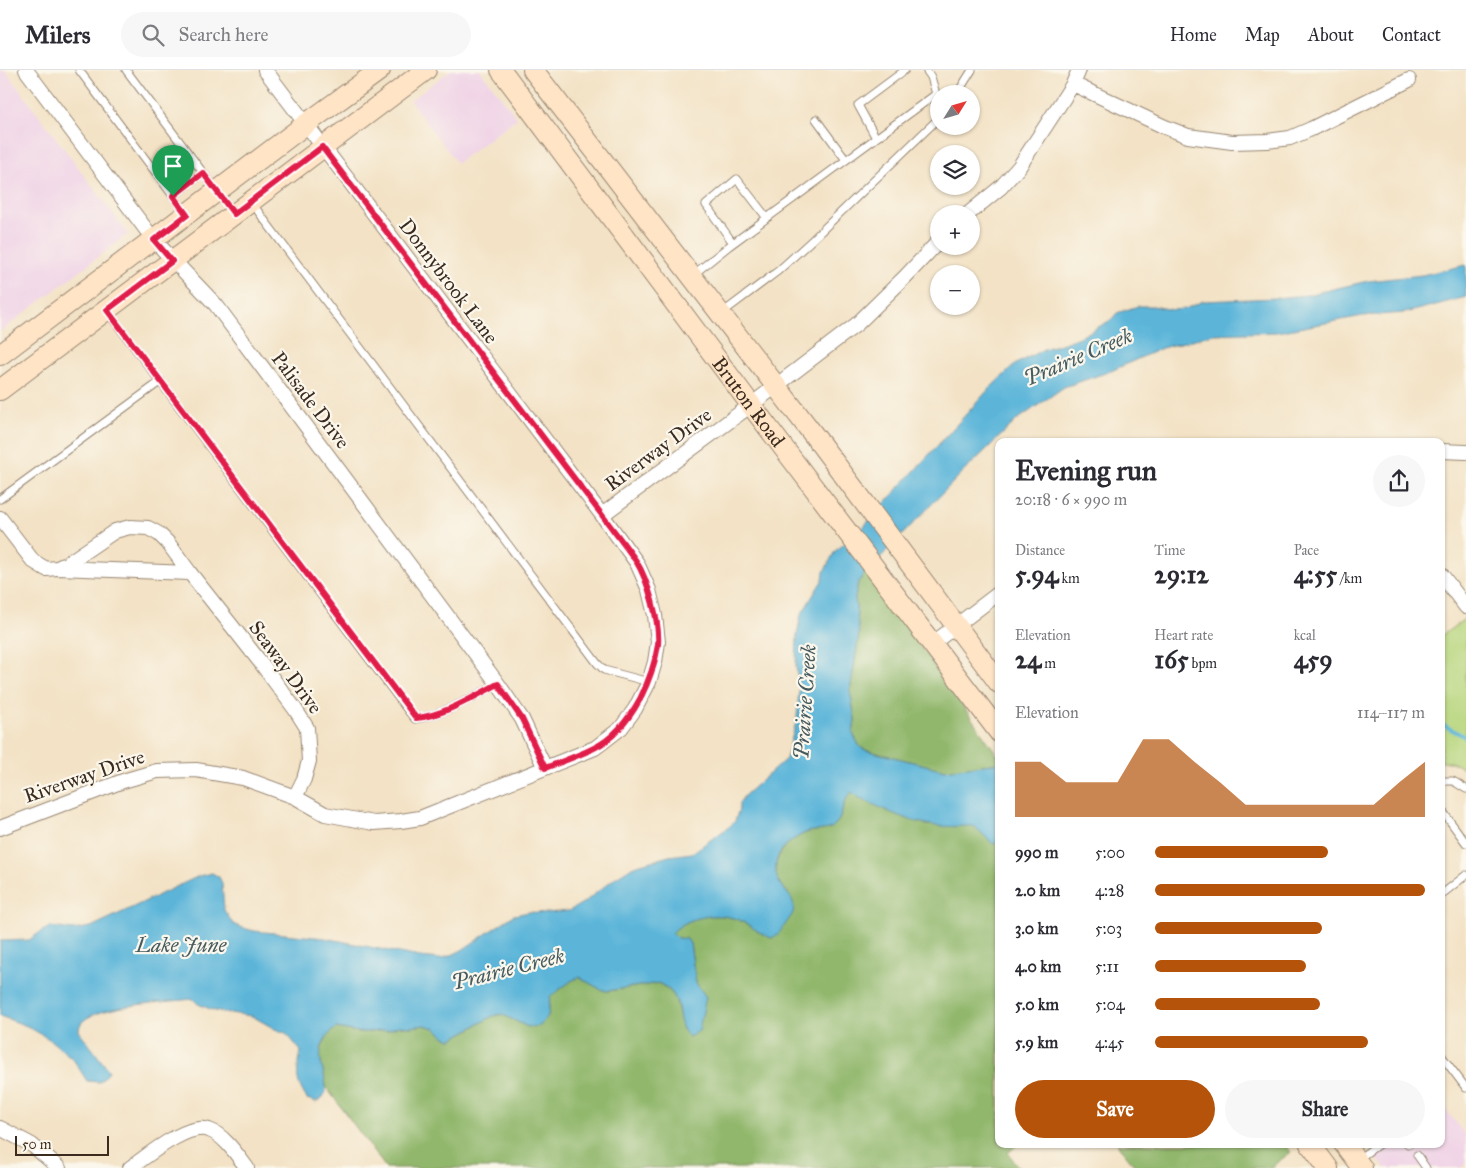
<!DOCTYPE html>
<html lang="en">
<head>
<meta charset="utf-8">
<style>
	:root { --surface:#fff; --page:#f7f7f7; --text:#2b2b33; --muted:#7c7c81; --line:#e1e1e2; --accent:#b45309 }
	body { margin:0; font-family:"IM FELL Great Primer",serif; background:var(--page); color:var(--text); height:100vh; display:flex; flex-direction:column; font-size:19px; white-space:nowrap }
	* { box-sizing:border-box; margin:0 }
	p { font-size:16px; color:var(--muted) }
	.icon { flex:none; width:28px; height:28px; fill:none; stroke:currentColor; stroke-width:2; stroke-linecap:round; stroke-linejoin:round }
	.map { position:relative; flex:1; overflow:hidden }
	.side { position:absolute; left:995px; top:368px; width:450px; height:710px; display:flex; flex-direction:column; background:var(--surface); border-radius:10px; box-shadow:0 1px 4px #0004 }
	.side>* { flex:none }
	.needle { width:32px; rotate:53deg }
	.fabs { position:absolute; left:930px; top:15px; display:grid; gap:10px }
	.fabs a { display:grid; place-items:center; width:50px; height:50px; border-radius:50%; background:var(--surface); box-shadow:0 1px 4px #0004; font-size:25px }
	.scale { position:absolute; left:15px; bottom:12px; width:94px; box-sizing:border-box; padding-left:5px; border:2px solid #3b2a1e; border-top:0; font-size:14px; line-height:18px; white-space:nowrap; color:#3b2a1e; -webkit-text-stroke:4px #fbf7ec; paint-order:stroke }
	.pin { position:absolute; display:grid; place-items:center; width:42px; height:42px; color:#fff; margin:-51px -21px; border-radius:50% 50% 50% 0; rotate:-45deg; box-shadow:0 0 5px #0007 }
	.pin .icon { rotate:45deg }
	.round { display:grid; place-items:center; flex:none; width:52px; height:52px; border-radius:26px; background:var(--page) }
	.headline { display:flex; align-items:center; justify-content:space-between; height:85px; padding:0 20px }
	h1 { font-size:28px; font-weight:800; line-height:38px }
	.figures { display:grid; grid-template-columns:repeat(3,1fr); gap:8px; height:85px; padding:5px 20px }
	.figures div { display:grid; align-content:center }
	.figures b { font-size:25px; font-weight:800 }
	.figures small { font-size:14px; font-weight:400 }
	.figures p { font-size:14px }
	.chart { height:140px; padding:10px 20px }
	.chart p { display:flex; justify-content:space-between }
	.chart svg { width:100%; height:90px; margin-top:5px; fill:var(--accent); opacity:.7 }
	.primary-button { display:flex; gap:10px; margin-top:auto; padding:10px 20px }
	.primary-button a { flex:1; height:58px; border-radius:30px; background:var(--accent); color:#fff; font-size:20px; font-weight:800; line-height:58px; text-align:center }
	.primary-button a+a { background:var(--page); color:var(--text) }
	ul { padding:0 20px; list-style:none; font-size:16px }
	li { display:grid; grid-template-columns:80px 60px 1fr; align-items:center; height:38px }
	li i { height:12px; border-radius:6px; background:var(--accent) }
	header { display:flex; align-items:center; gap:30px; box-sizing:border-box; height:70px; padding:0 25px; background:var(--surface); border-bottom:1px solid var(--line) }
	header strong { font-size:24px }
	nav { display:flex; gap:28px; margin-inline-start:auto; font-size:18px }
	.search { width:350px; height:45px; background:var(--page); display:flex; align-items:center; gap:12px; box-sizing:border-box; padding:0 18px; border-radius:28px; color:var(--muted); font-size:19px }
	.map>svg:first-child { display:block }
	.built { fill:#efd0e6 }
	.green { fill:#b7d67d; stroke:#79804e }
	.forest { fill:#91b76c; stroke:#667045 }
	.water { fill:#5bb5d9; stroke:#4b707c }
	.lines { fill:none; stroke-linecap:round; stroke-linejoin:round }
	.stream { stroke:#5bb5d9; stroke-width:4 }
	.service-casing { stroke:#978672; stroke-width:9 }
	.minor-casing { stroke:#978672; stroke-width:16 }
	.secondary-casing { stroke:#978672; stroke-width:22 }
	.service { stroke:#fff; stroke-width:7 }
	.minor { stroke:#fff; stroke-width:14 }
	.secondary { stroke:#ffe4c6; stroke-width:20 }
	.route-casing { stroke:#fff; stroke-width:10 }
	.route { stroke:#e11d48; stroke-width:6 }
	.labels { text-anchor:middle; stroke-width:4.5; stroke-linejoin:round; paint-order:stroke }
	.street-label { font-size:20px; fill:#3b2a1e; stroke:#fbf7ec }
	.water-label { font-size:21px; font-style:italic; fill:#465b5f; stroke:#fbf7ec }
</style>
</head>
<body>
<header>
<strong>Milers</strong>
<div class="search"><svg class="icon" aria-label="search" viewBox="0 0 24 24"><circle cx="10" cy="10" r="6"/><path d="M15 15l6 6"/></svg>Search here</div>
<nav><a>Home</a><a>Map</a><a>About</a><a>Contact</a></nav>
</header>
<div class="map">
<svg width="1466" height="1098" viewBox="0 0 1466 1098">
	<rect width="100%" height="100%" fill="#fbf7ec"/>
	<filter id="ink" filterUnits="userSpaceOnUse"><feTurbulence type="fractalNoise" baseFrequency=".02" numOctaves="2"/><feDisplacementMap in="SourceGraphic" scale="10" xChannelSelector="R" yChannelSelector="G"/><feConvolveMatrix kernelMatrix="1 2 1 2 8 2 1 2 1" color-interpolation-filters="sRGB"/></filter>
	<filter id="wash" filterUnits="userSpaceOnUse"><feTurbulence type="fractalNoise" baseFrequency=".0096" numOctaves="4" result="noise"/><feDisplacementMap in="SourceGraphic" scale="20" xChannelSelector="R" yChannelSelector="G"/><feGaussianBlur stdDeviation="1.12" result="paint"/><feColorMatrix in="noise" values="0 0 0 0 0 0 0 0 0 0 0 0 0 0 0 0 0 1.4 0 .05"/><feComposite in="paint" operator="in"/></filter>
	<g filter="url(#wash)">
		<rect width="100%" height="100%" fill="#f3e2c5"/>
		<path class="built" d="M0,0H5L128,164L0,262Z
			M451,0H480L517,48L457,93L410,31Z
			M1441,1033L1466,1066V1094L1460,1098H1385L1365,1074H1441Z"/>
		<path class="green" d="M1466,548V700L1451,692H1441V566Z"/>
		<path class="forest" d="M867,501L999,687V693L945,700L865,680L860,677L853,664L855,649L850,621L859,564L855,528L858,512Z
			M852,722L927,755L951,756L974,755L993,774L999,772V1074H1018L1008,1083L1019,1098H386L326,1017L320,987L321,978L329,963L336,958L357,962H370L388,960L399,956L411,957L424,955L435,958L445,967L452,969L493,946L501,944L528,957L548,946L550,927L571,911L579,907L600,919L607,921L659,913L670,921L675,927L683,960L706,927L696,913L690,874L687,869L677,868L672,863C678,856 686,852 695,849C712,844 728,844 745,853C754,858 762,865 772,868L788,823C785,819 780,815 778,811C768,789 789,768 809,762C815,760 825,761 831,757C846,749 840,731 852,722Z
			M1117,1074H1284L1291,1082L1270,1098H1137Z"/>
		<path class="water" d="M1466,195V227L1405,243L1363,246L1277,262L1213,264L1162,278L1111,301L1064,317L1017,350L962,403L867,501L858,512L855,528L859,564L850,621L855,649L853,664L860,677L865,680L945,700L999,693V772L993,774L974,756C958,756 941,758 926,754C901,749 879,737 856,726L852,722C840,731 845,750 831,758C825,761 815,760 808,762C797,766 780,777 777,789C775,796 775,805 779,812C785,823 799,830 792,845C790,848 787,852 785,855C781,860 778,866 772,868C762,865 754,858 745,853C729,844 712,844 695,849C686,852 678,856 672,863L677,868L687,869L690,874L696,913L706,927L699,961L689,967C676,954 682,940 674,926C671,920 665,917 659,913L607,921L600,919L579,907L571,911L550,927L548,946L540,956L528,957L501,944L493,946L452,969L445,967L435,958L424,955L411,957L399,956L388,960L370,962H357L336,958C303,983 335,1009 323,1027C321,1029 318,1030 316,1032L307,1029C294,1008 297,1004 301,981L286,963L275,959L252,946L215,941L198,934L193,929C167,932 101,935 83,951C80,954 79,957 79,961L109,1001L104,1008L99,1012L87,1011L73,989L49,969L27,956L0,946V871L29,870L42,861L51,857L73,860L91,857L199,806L212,803L219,807L222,813L224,840L233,854L240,857L254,861L325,868L420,887L439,889L450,886L462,880L514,845L529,842L547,843L569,841L586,831L616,807L634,796L669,786L692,783L729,757L735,751L739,739V733L744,726L786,689L797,649L799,618L796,597L797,565L801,545L823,509L824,502L835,481L854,467L990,318L1016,294L1044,279L1064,273L1084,265L1111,250L1117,243L1138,236H1153L1173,240L1185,239L1203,231L1276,228L1307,225L1368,211L1422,205Z"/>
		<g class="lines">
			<path class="stream" d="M1441,654L1466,667"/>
		</g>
	</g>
	<g filter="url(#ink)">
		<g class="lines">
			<g class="service-casing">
				<path id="service" d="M79,0L185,142
					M126,0L216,120
					M957,24L972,0
					M816,49L846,90
					M876,68L858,35L905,0
					M173,126L203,103
					M251,132L597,593L604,600L649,612
					M733,173L706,135L737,109L767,148
					M694,204L729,176L936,24L931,7L926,0
					M107,241L409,642L415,649C443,645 473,627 498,614
					M722,243L778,201L812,170L939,48
					M0,429L161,311
					M1441,711H1453L1466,719
					M1441,739L1466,773
					M1441,825L1466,805
					M1441,985L1466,1018
					M1408,1074H1409
					M1417,1085L1426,1098
					M1358,1089L1379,1074"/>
			</g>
			<g class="minor-casing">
				<path id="minor" d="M26,0L154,170L216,235L498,614L522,649L545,698
					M1073,14L1165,57L1188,66L1232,72L1267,71L1290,68L1311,59L1409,10
					M968,144L1001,117L1019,97L1073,14L1079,0
					M1441,381L1466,382
					M602,445L751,335L857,254L905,207L939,171
					M0,448L33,491L46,499L57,498L68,493L115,461L130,457L148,458L159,464L168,473L190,503L261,593L295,639L307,658L309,691L304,709L295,727
					M58,498L190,503
					M1441,504L1466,537
					M932,574L999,523
					M0,758L123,711L157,701L196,700L243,708L295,727L325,744L374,753L401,751L420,748L595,678L621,658L635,639L649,612L655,592L658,572L655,545L649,520L637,493L602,445L265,0
					M0,1058L32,1075L59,1098
					M130,1098C147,1086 188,1052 209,1060C224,1065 238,1086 247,1098"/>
			</g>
			<g class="secondary-casing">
				<g id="secondary">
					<path id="s1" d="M501,0L751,335L999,662"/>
					<path d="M533,0L816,368L999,613"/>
					<path d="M0,285L306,54L380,0"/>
					<path d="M0,320L426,0"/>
					<path d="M1310,1074L1328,1098"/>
					<path d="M1344,1074L1362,1098"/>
				</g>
			</g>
			<use href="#service" class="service"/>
			<use href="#minor" class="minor"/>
			<use href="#secondary" class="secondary"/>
		</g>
	</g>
	<g class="lines" filter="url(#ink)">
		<g class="route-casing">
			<path id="route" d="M322,77L602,445C613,460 625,475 636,491C648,510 660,552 658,575C655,594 649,611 640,629C629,649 615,668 594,678C578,686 561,692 545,698L522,649L498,614C473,627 443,646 416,648L107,240L172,191L154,170L187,145L173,126L203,103L234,144Z"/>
		</g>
		<use href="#route" class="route"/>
	</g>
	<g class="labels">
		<g class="street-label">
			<text transform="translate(449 211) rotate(53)" y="7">Donnybrook Lane</text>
			<text transform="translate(311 330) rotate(53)" y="7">Palisade Drive</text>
			<text dy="7" stroke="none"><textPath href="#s1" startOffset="414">Bruton Road</textPath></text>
			<text transform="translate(658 379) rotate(-36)" y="7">Riverway Drive</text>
			<text transform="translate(286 597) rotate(54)" y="7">Seaway Drive</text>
			<text transform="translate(84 706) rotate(-19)" y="7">Riverway Drive</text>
		</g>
		<g class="water-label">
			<text transform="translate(1078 287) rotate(-23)" y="7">Prairie Creek</text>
			<text transform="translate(805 632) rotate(-86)" y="7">Prairie Creek</text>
			<text x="181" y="882">Lake June</text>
			<text transform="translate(508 899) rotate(-14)" y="7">Prairie Creek</text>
		</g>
	</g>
</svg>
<div class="fabs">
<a><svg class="needle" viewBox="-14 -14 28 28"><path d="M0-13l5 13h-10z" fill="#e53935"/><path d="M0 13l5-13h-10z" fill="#7c7c81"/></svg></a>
<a><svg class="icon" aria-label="layers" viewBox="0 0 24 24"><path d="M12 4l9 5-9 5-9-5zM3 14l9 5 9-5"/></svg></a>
<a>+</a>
<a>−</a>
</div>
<div class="scale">50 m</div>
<div class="pin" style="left:173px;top:126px;background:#1e9e55"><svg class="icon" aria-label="arrive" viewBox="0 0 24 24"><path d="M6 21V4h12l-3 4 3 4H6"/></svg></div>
<section class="side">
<div class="headline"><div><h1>Evening run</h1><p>20:18 · 6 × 990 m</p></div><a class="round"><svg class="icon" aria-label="share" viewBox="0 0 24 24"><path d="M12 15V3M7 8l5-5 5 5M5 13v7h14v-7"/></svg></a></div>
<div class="figures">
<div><p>Distance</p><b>5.94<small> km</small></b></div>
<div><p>Time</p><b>29:12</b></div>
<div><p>Pace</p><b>4:55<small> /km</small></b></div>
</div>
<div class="figures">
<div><p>Elevation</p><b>24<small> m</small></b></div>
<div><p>Heart rate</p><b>165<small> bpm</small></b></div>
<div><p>kcal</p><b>459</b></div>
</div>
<div class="chart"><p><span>Elevation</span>114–117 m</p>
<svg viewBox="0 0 160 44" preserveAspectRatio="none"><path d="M0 44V17L10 17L20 27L30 27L40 27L50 6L60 6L70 17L80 27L90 38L100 38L110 38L120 38L130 38L140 38L150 27L160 17V44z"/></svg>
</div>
<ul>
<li><b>990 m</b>5:00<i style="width:64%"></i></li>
<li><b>2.0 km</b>4:28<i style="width:100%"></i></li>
<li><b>3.0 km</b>5:03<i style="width:62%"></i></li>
<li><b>4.0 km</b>5:11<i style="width:56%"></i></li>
<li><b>5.0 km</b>5:04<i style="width:61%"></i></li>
<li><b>5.9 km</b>4:45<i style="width:79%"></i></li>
</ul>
<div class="primary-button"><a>Save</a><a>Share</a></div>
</section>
</div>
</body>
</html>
